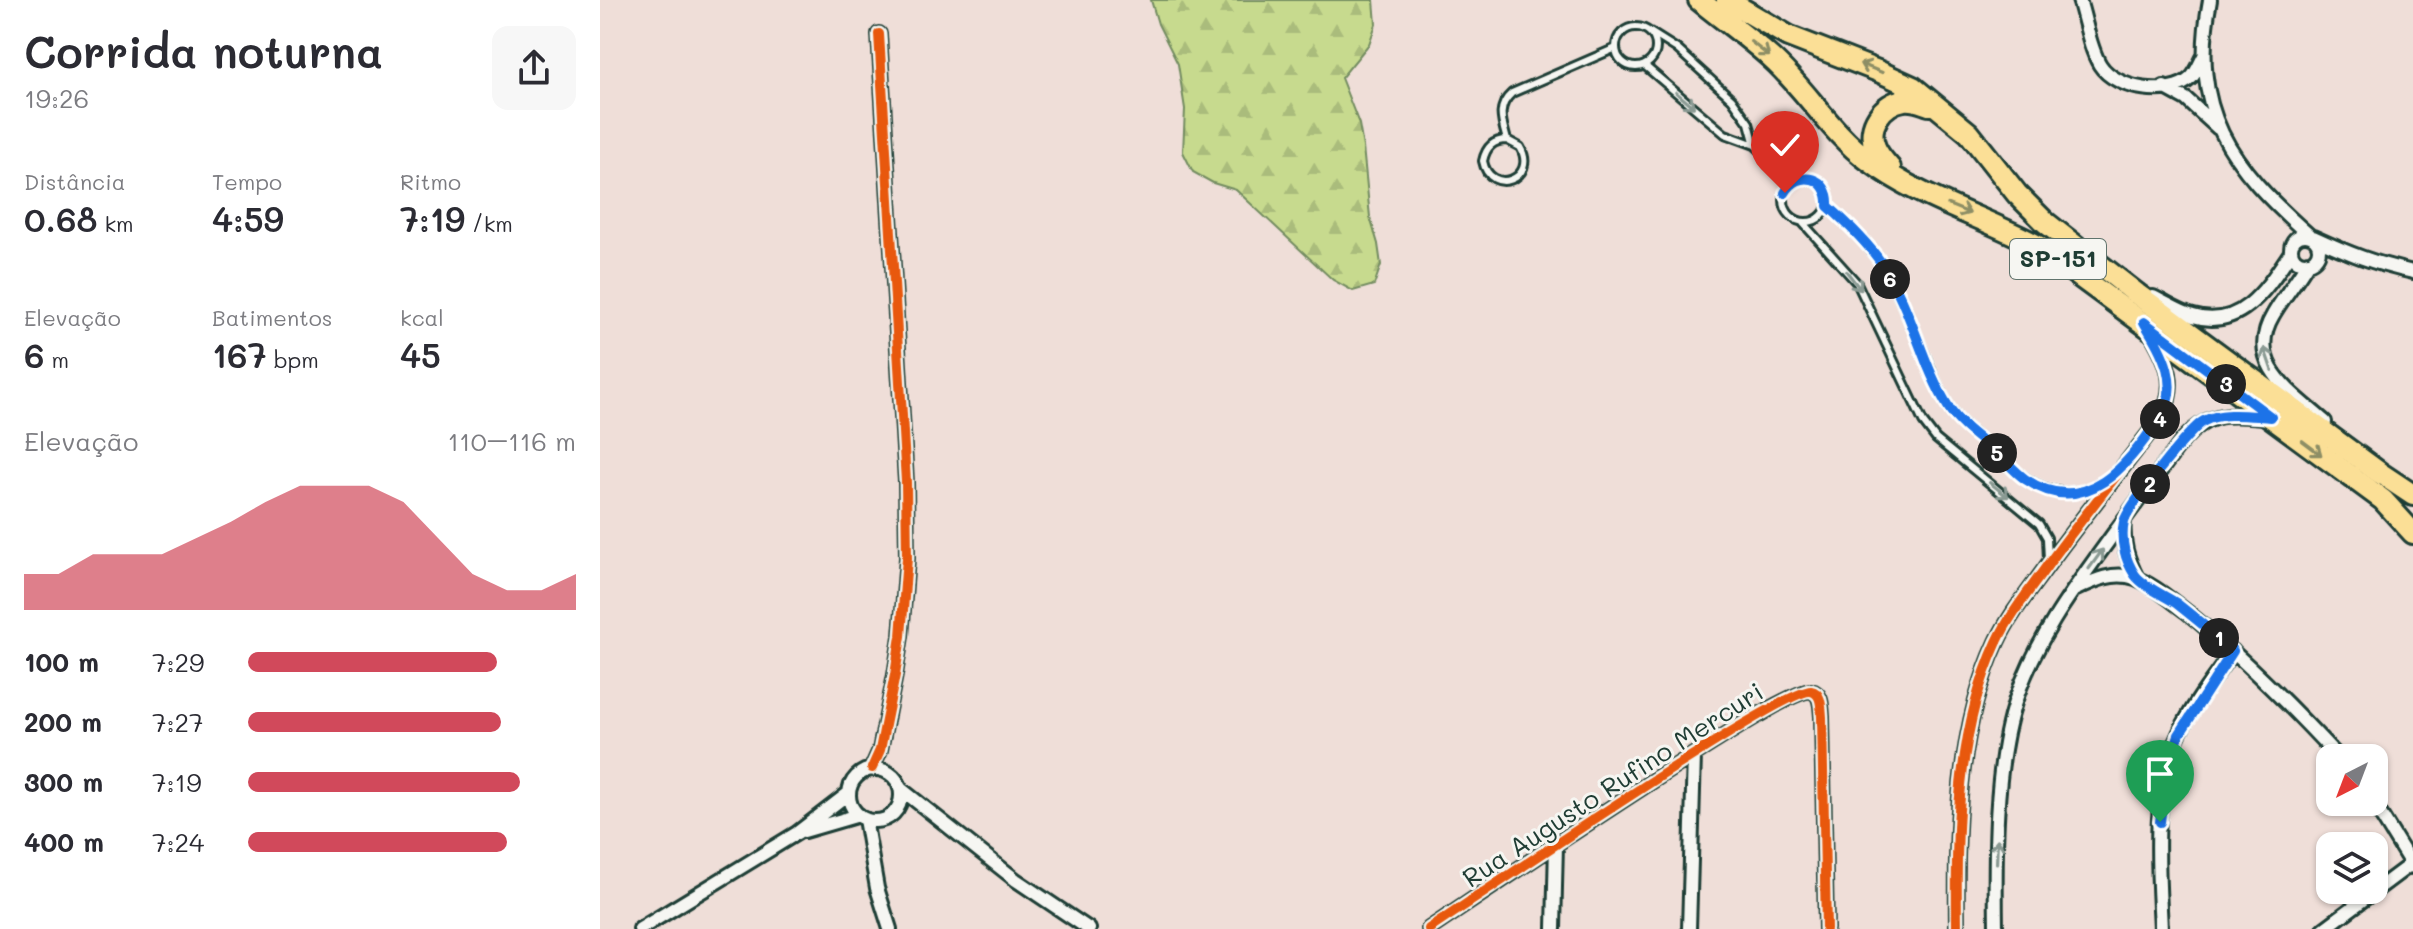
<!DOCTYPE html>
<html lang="pt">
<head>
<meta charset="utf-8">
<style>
	:root { --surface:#fff; --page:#f7f7f7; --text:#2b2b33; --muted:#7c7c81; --accent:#d1495b }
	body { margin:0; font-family:Mali,sans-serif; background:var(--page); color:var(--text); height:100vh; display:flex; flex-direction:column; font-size:30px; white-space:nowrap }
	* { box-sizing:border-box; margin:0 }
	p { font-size:26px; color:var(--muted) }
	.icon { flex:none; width:44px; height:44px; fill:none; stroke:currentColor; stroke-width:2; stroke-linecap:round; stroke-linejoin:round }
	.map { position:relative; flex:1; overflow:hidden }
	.side { display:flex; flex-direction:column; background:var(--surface); width:600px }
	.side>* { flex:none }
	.needle { width:52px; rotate:222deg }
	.fabs { position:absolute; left:1716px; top:744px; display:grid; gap:16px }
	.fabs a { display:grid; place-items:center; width:72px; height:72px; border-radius:16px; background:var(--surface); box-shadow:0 2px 6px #0004; font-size:40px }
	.pin { position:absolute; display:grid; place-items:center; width:68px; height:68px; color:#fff; margin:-82px -34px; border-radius:50% 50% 50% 0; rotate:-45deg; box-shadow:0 0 8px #0007 }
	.pin .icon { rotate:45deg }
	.km { position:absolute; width:40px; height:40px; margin:-20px; border-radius:50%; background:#222; color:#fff; font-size:22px; line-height:40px; text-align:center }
	.round { display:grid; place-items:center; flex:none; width:84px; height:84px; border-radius:16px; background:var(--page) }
	.summary { display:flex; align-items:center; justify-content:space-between; height:136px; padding:0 24px }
	h1 { font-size:44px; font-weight:600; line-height:60px }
	.metrics { display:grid; grid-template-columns:repeat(3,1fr); gap:12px; height:136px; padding:8px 24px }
	.metrics div { display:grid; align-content:center }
	.metrics b { font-size:34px; font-weight:600 }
	.metrics small { font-size:22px; font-weight:400 }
	.metrics p { font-size:22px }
	.chart { height:224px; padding:16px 24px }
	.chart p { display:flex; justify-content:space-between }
	.chart svg { width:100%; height:144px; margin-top:8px; fill:var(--accent); opacity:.7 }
	ul { padding:0 24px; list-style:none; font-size:26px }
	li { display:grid; grid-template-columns:128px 96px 1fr; align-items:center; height:60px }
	li i { height:20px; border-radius:10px; background:var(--accent) }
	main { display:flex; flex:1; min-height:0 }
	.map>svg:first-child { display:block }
	.forest { fill:url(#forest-firs); stroke:#738c61; stroke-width:2 }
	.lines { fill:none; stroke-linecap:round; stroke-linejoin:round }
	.service-casing { stroke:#1f3d34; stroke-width:12 }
	.minor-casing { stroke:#1f3d34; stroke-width:18 }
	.primary-casing { stroke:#1f3d34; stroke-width:26 }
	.service { stroke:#f6f6f2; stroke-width:6 }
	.minor { stroke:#f6f6f2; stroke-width:12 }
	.primary { stroke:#fbdf96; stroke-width:20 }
	.cycleway-casing { stroke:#f6f6f2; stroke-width:15 }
	.cycleway { stroke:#e8590c; stroke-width:10 }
	.oneway { stroke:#8d8e65 }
	.oneway2 { stroke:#8a9a93 }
	.route-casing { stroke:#fff; stroke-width:16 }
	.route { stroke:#1a73e8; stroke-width:10 }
	.labels { text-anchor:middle; stroke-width:6; stroke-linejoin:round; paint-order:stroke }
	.shield { fill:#f6f6f2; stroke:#60746d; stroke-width:2 }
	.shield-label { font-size:24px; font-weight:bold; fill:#1f3d34 }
	.street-label { font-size:26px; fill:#1f3d34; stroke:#f6f6f2 }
</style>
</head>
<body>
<main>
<section class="side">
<div class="summary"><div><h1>Corrida noturna</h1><p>19:26</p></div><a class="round"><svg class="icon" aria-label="share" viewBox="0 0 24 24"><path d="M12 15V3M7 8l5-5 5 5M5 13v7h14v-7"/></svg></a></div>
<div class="metrics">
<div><p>Distância</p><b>0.68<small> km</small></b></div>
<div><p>Tempo</p><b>4:59</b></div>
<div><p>Ritmo</p><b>7:19<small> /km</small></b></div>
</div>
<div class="metrics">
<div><p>Elevação</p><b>6<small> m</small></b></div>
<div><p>Batimentos</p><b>167<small> bpm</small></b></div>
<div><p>kcal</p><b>45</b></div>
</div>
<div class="chart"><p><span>Elevação</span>110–116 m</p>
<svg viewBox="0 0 160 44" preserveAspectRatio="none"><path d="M0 44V33L10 33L20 27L30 27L40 27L50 22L60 17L70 11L80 6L90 6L100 6L110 11L120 22L130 33L140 38L150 38L160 33V44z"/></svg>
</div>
<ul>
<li><b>100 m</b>7:29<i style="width:76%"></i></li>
<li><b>200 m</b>7:27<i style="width:77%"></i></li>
<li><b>300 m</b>7:19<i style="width:83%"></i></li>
<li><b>400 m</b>7:24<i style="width:79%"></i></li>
</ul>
</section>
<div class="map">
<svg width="1813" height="929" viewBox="0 0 1813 929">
	<defs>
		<pattern id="forest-firs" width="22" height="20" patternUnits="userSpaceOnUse" patternTransform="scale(2)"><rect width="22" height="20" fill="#c7da8e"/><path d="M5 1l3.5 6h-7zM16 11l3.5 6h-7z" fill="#aabc7b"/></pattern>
	</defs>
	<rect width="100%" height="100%" fill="#efded8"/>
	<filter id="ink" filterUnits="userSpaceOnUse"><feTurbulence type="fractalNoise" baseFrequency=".0125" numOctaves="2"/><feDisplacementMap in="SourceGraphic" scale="16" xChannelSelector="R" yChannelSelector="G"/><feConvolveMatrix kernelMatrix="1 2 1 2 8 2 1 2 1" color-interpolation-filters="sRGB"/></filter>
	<g filter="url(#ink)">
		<path class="forest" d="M551,0H774L776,24L769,44L741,78L759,124L763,147L770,217L778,244L781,265L774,285L753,291L733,280L636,190L613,183L593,172L583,152L585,109L578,64L558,24Z"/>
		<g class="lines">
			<g class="service-casing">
				<path id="service" d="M1016 47a20 20 0 1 1 40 0a20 20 0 1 1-40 0Z
					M1050,32L1077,49L1132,99L1149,123L1155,145L1194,181
					M1045,66L1125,134L1155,145
					M907,140C893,140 886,147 883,161C890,197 939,179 920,147L907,140C902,122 896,107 912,93L1016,48
					M1184 200a22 22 0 1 1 44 0a22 22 0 1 1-44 0Z
					M1228,206C1247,223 1270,245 1283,267C1299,292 1309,319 1321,346C1332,370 1340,399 1358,419C1398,455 1449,521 1507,479
					M1203,223L1257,283L1323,422L1336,439L1439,524L1447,538L1448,560"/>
			</g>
			<g class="minor-casing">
				<path id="minor" d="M1479,0C1486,21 1489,47 1500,65C1516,90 1570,98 1591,78C1597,72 1600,63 1604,56
					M1610,0C1589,112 1630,165 1710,236
					M1564,87L1586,99L1618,128
					M1691 249a14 14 0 1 1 28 0a14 14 0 1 1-28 0Z
					M1713,237C1750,254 1773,263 1813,272
					M1708,262C1697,281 1683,297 1673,315C1644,364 1693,393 1725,422
					M1553,297C1566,303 1579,312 1593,316C1642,331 1668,286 1691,252
					M1524,520C1522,543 1527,558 1537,578
					M1476,589C1495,580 1514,571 1535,578C1551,583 1573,602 1587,612C1642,657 1691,706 1739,758
					M272,768L280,750L295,675L301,636L307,558L306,482L279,34
					M249 795a26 26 0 1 1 52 0a26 26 0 1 1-52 0Z
					M301,789L416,880L489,929
					M1773,802L1813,867
					M265,819L277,888L290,929
					M204,831L259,815
					M40,929L197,833L249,793
					M829,929C873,900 1185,687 1211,691C1222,693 1221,707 1222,717L1226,929
					M954,929L956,844
					M1089,929L1094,755
					M1357,929C1356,833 1356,731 1397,642C1410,614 1430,590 1447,566C1484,515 1525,466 1562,416C1577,384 1569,364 1552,335
					M1396,929C1395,860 1394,764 1416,699C1435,642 1469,595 1504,547C1530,511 1557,475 1584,439C1611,410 1629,415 1666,417
					M1561,929C1558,865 1551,793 1579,734C1593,704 1614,678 1633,651
					M1724,929L1811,864"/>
			</g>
			<g class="primary-casing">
				<path id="primary" d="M1099,0C1122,19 1148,37 1171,58C1206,89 1230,132 1268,160C1320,199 1382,216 1438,246L1783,500L1813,533
					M1127,0L1188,36L1278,71L1313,87L1369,133L1417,194L1445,222L1537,294L1780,473L1813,495
					M1290,168C1284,161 1278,155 1275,147C1266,126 1283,103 1304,100C1314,99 1320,102 1329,105"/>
			</g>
			<use href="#service" class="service"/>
			<use href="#minor" class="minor"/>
			<use href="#primary" class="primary"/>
			<g class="cycleway-casing">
				<path id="cycleway" d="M272,768L280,750L295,675L301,636L307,558L306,482L279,34
					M829,929C873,900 1185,687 1211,691C1222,693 1221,707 1222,717L1226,929
					M1357,929C1356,833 1356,731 1397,642C1410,614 1430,590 1447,566C1484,515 1525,466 1562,416C1580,378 1564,355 1544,322"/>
			</g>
			<use href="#cycleway" class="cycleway"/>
		</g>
		<defs><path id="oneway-shaft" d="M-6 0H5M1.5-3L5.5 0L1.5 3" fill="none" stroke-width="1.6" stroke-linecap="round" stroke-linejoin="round" transform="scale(2)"/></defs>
		<g class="oneway">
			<use href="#oneway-shaft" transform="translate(1160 49) rotate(38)"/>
			<use href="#oneway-shaft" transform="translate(1271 68) rotate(-158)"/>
			<use href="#oneway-shaft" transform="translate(1359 209) rotate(22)"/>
			<use href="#oneway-shaft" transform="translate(1712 448) rotate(37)"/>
		</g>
		<g class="oneway2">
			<use href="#oneway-shaft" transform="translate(1085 100) rotate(40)"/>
			<use href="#oneway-shaft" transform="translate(1254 281) rotate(52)"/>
			<use href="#oneway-shaft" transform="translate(1668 359) rotate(-109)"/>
			<use href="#oneway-shaft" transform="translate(1399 490) rotate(38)"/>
			<use href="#oneway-shaft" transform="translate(1496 559) rotate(-54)"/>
			<use href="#oneway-shaft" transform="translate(1397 851) rotate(-88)"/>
		</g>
	</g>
	<g class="lines" filter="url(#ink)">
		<g class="route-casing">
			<path id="route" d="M1185,193C1199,168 1230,177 1228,206C1247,223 1268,243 1282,264C1312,308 1321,364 1349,408C1360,426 1382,440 1398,454C1407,462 1415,472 1425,479C1486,520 1529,465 1560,417C1582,384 1562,352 1544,322L1671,417C1650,416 1623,411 1604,421C1590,428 1527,508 1524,522C1520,540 1525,560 1535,575C1544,587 1564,595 1576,603C1595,618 1615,634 1633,651L1579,735L1565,779L1560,822"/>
		</g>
		<use href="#route" class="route"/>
	</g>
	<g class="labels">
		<rect class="shield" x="1410" y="239" width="96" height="40" rx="6"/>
		<g class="shield-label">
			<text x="1458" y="267">SP-151</text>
		</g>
		<g class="street-label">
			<text transform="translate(1013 785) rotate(-33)" y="9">Rua Augusto Rufino Mercuri</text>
		</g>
	</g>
</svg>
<div class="fabs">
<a><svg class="needle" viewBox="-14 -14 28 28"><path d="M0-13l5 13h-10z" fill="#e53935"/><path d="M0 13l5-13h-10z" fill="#7c7c81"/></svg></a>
<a><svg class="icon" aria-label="layers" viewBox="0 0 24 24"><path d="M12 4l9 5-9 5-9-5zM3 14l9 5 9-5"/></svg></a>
</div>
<div class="pin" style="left:1560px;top:822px;background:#1e9e55"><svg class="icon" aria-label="arrive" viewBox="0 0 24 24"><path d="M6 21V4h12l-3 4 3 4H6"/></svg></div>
<div class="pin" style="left:1185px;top:193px;background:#d93025"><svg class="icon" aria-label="check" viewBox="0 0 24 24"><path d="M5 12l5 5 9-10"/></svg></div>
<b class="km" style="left:1619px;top:638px">1</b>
<b class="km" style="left:1550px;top:484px">2</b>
<b class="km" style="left:1626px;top:384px">3</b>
<b class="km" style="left:1560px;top:419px">4</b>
<b class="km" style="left:1397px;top:453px">5</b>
<b class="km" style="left:1290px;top:279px">6</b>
</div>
</main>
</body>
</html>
